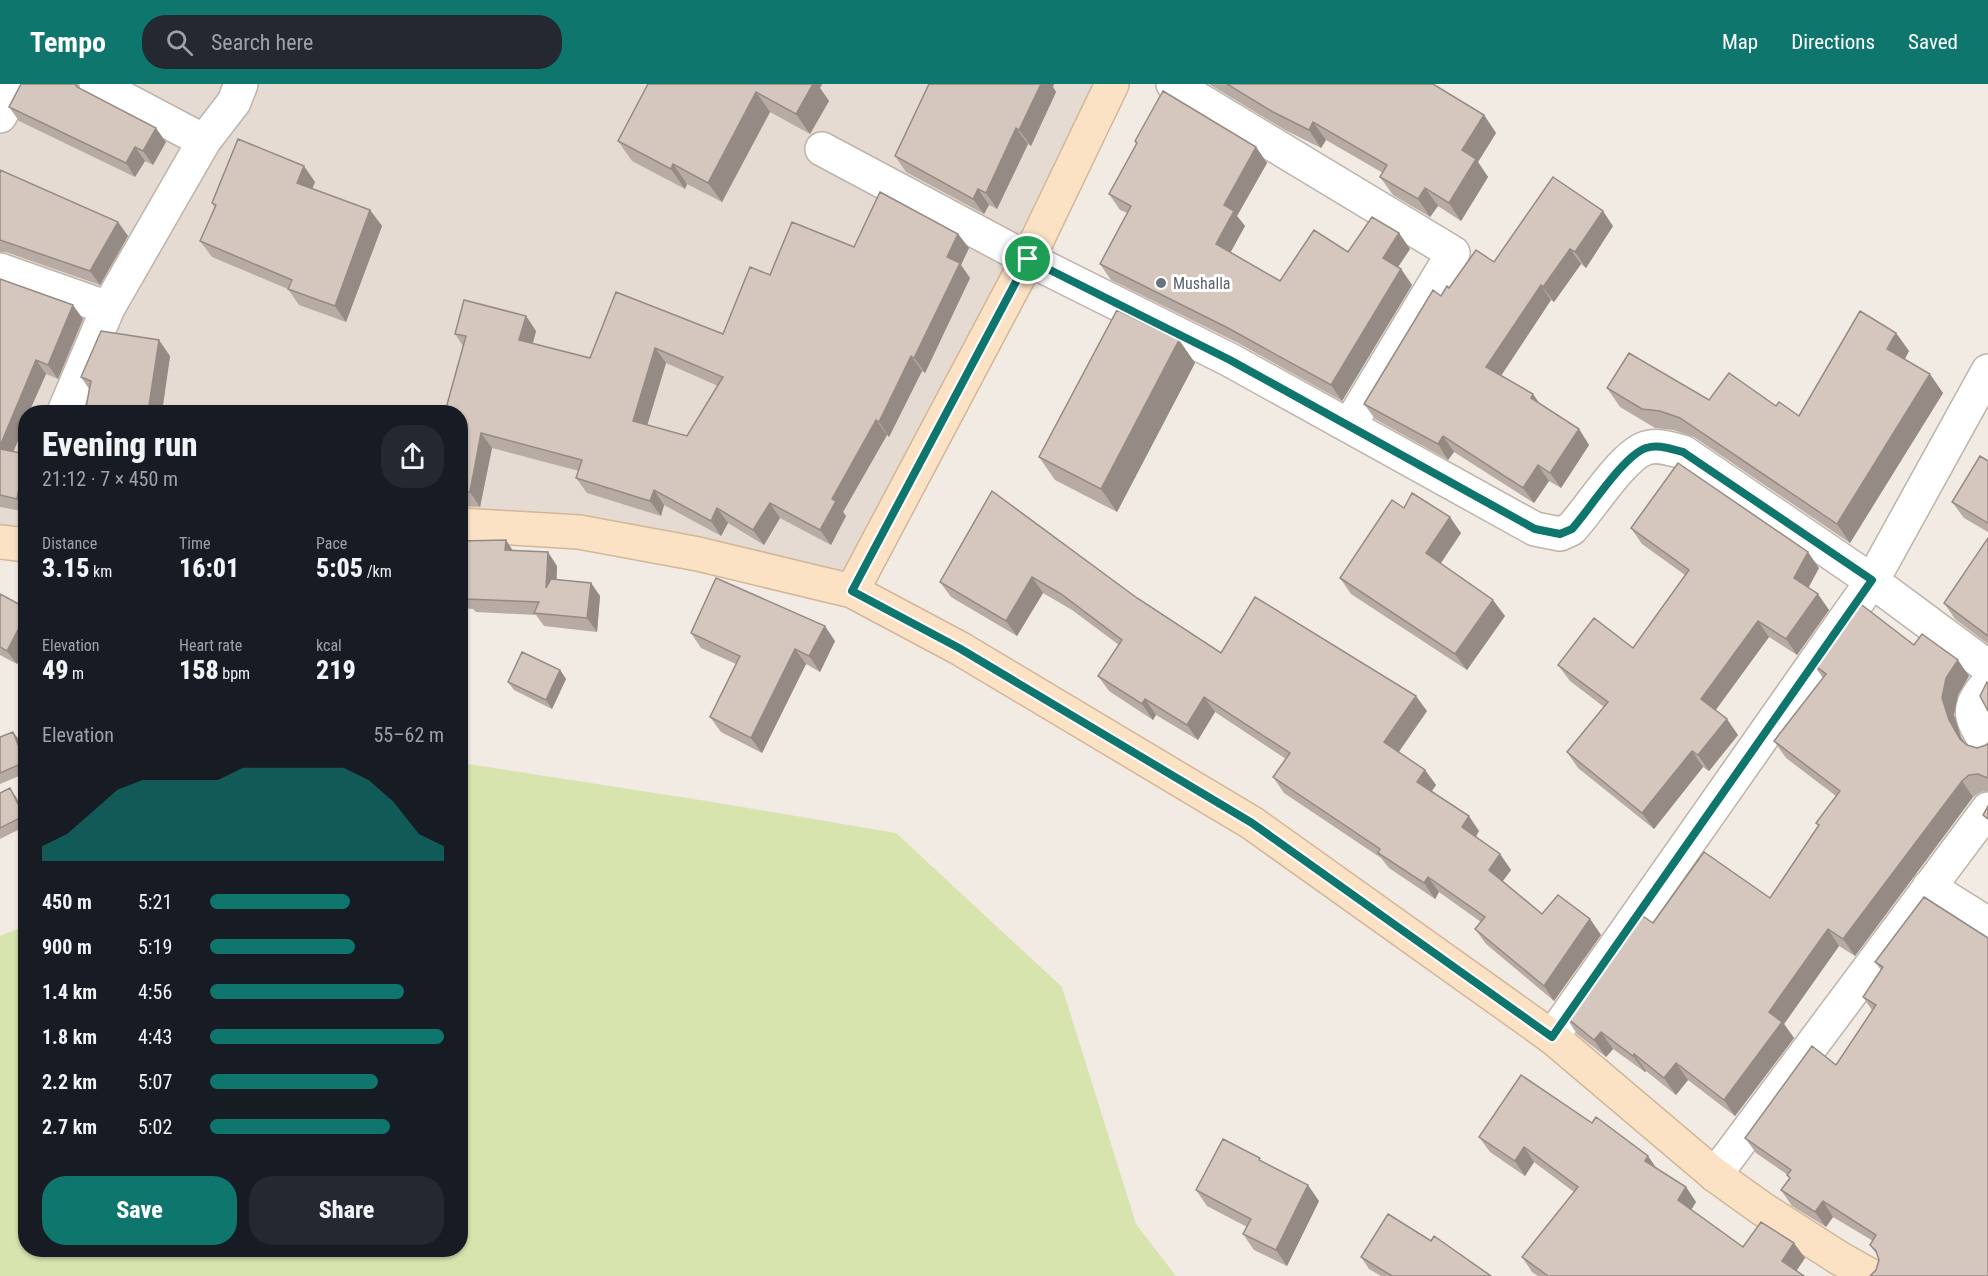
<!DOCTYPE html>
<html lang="en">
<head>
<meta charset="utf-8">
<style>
	:root { --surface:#171b24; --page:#242831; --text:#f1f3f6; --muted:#9ea1a6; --accent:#0f766e }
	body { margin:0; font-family:"Roboto Condensed",sans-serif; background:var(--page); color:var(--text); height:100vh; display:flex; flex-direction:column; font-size:22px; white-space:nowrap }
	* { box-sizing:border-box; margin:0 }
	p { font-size:20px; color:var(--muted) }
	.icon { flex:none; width:33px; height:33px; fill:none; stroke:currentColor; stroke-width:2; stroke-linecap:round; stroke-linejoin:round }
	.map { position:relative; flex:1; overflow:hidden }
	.side { position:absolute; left:18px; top:321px; width:450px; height:852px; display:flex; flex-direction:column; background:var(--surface); border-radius:24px; box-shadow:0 2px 4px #0004 }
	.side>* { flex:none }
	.pin { position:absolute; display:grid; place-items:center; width:51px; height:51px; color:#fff; margin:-26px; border:3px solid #fff; border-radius:50%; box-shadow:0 2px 6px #0007 }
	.round { display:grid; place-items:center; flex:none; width:63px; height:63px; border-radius:24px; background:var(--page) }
	.head { display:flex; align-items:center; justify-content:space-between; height:102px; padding:0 24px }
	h1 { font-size:33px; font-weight:800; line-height:45px }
	.metrics { display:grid; grid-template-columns:repeat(3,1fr); gap:9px; height:102px; padding:6px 24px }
	.metrics div { display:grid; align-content:center }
	.metrics b { font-size:26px; font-weight:800 }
	.metrics small { font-size:16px; font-weight:400 }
	.metrics p { font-size:16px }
	.chart { height:168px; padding:12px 24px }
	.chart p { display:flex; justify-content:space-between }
	.chart svg { width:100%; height:108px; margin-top:6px; fill:var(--accent); opacity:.7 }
	.cta { display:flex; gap:12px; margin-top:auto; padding:12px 24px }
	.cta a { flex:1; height:69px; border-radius:24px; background:var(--accent); color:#fff; font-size:24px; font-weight:800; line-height:69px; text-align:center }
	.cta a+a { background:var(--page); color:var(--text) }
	ul { padding:0 24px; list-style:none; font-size:20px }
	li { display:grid; grid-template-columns:96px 72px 1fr; align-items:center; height:45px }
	li i { height:15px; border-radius:8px; background:var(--accent) }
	header { display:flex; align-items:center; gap:36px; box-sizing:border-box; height:84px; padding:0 30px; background:var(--accent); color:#fff }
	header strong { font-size:28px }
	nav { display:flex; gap:33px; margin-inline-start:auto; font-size:21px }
	.search { width:420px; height:54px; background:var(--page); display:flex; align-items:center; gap:15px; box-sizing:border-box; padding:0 21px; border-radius:24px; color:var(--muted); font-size:22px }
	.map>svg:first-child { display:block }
	.residential { fill:#e5dbd2 }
	.green { fill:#d7e4ae }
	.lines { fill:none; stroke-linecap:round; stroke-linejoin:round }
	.street-casing { stroke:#bfb3aa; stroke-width:36 }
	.secondary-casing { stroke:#d2b798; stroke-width:36 }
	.street { stroke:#fff; stroke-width:33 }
	.secondary { stroke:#fce2c4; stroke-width:33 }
	.wall { fill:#b7aba3; fill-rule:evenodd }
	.shaded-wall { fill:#958b84 }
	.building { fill:#d5c7bd; stroke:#958b84; stroke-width:1.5; fill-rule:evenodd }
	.route-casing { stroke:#fff; stroke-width:12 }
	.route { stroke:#0f766e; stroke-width:8 }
	.worship-dot { fill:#6b7280; stroke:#fff; stroke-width:2 }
	.labels { text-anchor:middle; stroke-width:6; stroke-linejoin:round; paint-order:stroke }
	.worship-label { font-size:16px; fill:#5b616d; stroke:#fff; text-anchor:start }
</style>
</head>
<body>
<header>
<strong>Tempo</strong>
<div class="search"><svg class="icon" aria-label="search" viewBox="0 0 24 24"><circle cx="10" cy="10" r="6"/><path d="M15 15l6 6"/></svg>Search here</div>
<nav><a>Map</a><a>Directions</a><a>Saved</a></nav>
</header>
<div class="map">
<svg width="1988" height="1192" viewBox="0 0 1988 1192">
	<rect width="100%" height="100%" fill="#f1ebe4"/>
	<path class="residential" d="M0,0H1099L852,507L461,441L460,328H26L25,459L0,452Z"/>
	<path class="green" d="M461,679L713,718L896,749L1062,903L1136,1140L1176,1192H0V852L25,842L26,1166H460Z"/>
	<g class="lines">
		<g class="street-casing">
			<path id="street" d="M1173,0L1453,169L1349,342
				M0,32L17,0
				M204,57L234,18L241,0
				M822,65L1028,175L1230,276L1535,445L1560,450L1571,445C1590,425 1622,372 1646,364C1659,360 1670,365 1683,368L1872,497L1988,583
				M0,186L108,224
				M64,328L108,224L204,57L96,0
				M1988,599C1963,628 1972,634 1988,662
				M1929,803L1988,840
				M1552,953L1872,497L1988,287
				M1715,1091L1988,725"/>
		</g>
		<g class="secondary-casing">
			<path id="secondary" d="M460,441L579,448L698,470L852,507L959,564L1252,739L1552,953L1715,1091L1761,1124L1839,1174L1871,1192
				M0,458L26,461
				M852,507L1028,175L1112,0"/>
		</g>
		<use href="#street" class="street"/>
		<use href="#secondary" class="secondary"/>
	</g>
	<path class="wall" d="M21,0H78V3L166,58L153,81L145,77L135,93L19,37L9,23Z
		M648,0L820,4L829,17L810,50L770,28L722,118L687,100L685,105L632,77L618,57Z
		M1209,0H1433L1484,31L1496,49L1478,78L1488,93L1461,137L1438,122L1430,133L1393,111L1380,93L1383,89L1326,56L1321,64L1285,46Z
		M1053,3L1056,8L1031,62L1028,60L997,125L989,121L984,130L906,88L895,72Z
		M1135,57L1256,63L1267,79L1237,132L1245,142L1230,168L1280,197L1348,168L1399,149L1410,165L1398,183L1401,185L1412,201L1342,317L1238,259L1111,196L1100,180L1127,129L1120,126L1109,110L1136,60Z
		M0,86L118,138L128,152L100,201L6,168H0Z
		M315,98L312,105L370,126L382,142L346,238L299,221L288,205L212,173L200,157L215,124L212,119Z
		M1613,142L1586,184L1581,180L1554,218L1551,216L1501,291L1533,310L1539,320L1579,345L1589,361L1561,404L1549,397L1534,419L1454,368L1448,376L1375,335L1364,320L1441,212L1449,204L1494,178Z
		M958,150L969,164L961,181L970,194L925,289L922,287L889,353L887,351L843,428L846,432L831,461L780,434L764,461L728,439L721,452L664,421L661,432L587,409L576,394L579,387L492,364L480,423L460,422V328L463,262L455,250L526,232L536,247L533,259L590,274L723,250L770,191L854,163ZM666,279L718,302L687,352L647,341Z
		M0,195L83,235L58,295L46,290L29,328H26L13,367L26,370V428L0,423Z
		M1896,249L1909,267L1905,275L1943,309L1850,459L1694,353L1673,346L1655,344L1620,323L1607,304L1709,316L1776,322L1799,332Z
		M1179,256L1195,279L1117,428L1055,396L1039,373Z
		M170,272L162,328H90L86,323L89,305L81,293Z
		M1988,377V448L1964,434L1952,418Z
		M992,407L1137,514L1221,569L1427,627L1399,668L1425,686L1436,701L1431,707L1479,747L1476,753L1500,770L1511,786L1502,798L1542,830L1590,835L1601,851L1554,917L1486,860L1475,845L1481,838L1439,808L1435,815L1389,784L1381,774L1284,709L1273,693L1286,675L1215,628L1198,656L1156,631L1153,636L1109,607L1098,592L1119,561L1072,526L1043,509L1017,552L951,513L940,498Z
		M1404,424L1461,449L1440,479L1505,532L1467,586L1351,510L1340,494Z
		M1631,444L1819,484L1808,504L1829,526L1797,571L1769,553L1715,627L1738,651L1709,687L1703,683L1654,745L1578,684L1567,668L1604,623L1570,597L1558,581L1633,564L1685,491L1642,460Z
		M1988,454V560L1955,535L1944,519Z
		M460,457L513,466L557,482L556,495L591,499L600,512L597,548L544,542L536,531L476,528L473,525L460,524Z
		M0,510L26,524V562L17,580L0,571Z
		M691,549L835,557L820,588L806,580L762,669L721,648L710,633L736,580L701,564Z
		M1914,561L1969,592L1958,611L1954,631L1961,653L1967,661L1977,664L1986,661L1988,659V707L1981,708L1973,713L1855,872L1839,862L1784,940L1794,954L1735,1032L1688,996L1676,1011L1646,987L1645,988L1613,965L1606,973L1577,950L1566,933L1621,858L1653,839L1770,814L1819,743L1816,739L1836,712L1786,674L1774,657L1823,594L1813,580Z
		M560,586L566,595L552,625L514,606L508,598Z
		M13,648L19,656L26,672V689L0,700V653Z
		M0,709L16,713L26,732V742L0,755Z
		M1988,854L1876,1186L1879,1176L1878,1172L1870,1161L1873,1157L1833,1133L1826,1143L1792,1122L1781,1106L1790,1095L1788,1091L1756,1069L1745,1054L1836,981L1872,926L1863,913L1881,886L1875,878Z
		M1592,1039L1648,1072L1657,1085L1686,1103L1696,1118L1691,1126L1743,1163L1805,1174L1796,1187L1804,1192H1538L1532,1188L1522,1173L1574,1108L1534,1078L1525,1092L1490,1068L1479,1053Z
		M1263,1078L1319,1117L1287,1182L1254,1166L1243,1150L1247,1143L1207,1122L1196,1106Z
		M1431,1157L1491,1192H1381L1369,1185L1361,1173Z"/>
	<path class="shaded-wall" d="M810,0H822L820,4L829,17L810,50L796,30Z
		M1041,0H1054L1053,3L1056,8L1031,62L1019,46Z
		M756,8L770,28L722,118L708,99Z
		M1484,31L1496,49L1478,78L1488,93L1461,137L1449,119L1462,66Z
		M1313,38L1326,56L1321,64L1309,46Z
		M156,44L166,58L153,81L143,67Z
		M1016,44L1028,60L997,125L986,109Z
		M135,63L145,77L135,93L126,79Z
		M1256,63L1267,79L1237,132L1245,142L1227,175L1216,160L1224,121Z
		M673,80L687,100L685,105L671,85Z
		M304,82L315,98L308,115L297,99Z
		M1425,104L1438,122L1430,133L1418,115Z
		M978,105L989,121L984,130L973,115Z
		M370,126L382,142L346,238L335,222Z
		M1603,127L1613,142L1586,184L1575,168Z
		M118,138L128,152L100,201L90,187Z
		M1399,149L1410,165L1394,189L1383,174Z
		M958,150L969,164L961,181L970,194L925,289L914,274L947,173Z
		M1570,165L1581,180L1554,218L1543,203Z
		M1401,185L1412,201L1342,317L1331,301Z
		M1541,201L1551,216L1497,298L1486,283Z
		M73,221L83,235L58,295L48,281Z
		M526,232L536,247L530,270L519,256Z
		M1896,249L1909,267L1900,284L1887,265Z
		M159,256L170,272L162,328H148Z
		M1179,256L1195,279L1117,428L1101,405Z
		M655,264L666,279L644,352L633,337Z
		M911,272L922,287L889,353L879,338Z
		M36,276L46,290L29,328H26V338L9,378L0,366V362Z
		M1930,290L1943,309L1850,459L1837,440Z
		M1533,310L1544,326L1531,314Z
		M876,336L887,351L843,428L846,432L831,461L820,446L832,415Z
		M1579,345L1589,361L1561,404L1550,389Z
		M481,349L492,364L480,423L470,408Z
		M1443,352L1454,368L1448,376L1438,360Z
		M26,371V426L17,415Z
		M1538,381L1549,397L1534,419L1523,404Z
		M654,406L664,421L661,432L650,417Z
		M770,419L780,434L764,461L753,446Z
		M717,424L728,439L721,452L711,437Z
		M1450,433L1461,449L1437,485L1426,469Z
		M506,456L515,470L505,466Z
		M548,468L557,482L556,518L546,504Z
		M1808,468L1819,484L1805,510L1794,494Z
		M1032,493L1043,509L1017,552L1006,537Z
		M591,499L600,512L597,548L587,534Z
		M1818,510L1829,526L1797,571L1786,555Z
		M1493,516L1505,532L1467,586L1455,570Z
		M26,531V548L20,541Z
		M1758,537L1769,553L1712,631L1701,615Z
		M20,542L23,557L26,562L17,580L7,567Z
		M825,542L835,557L820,588L809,572Z
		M795,565L806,580L762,669L751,654Z
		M1958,576L1969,592L1958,611L1954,631L1961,653L1972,672L1960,655L1949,636L1942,614L1946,594Z
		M560,586L566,595L552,625L546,616Z
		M1416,612L1427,627L1395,673L1384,658Z
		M1204,613L1215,628L1198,656L1187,641Z
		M1145,615L1156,631L1153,636L1142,620Z
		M1727,635L1738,651L1709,687L1698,671Z
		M13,648L19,656L26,672V678Z
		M1692,667L1703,683L1654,745L1642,729Z
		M1425,686L1436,701L1428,713L1417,698Z
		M1962,697L1973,713L1855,872L1843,855Z
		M10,704L16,713L26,732V735Z
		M1469,732L1479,747L1472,758L1462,743Z
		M1500,770L1511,786L1499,802L1489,786Z
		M1428,793L1439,808L1435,815L1424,799Z
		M1590,835L1601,851L1554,917L1544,902Z
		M1828,845L1839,862L1784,940L1794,954L1735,1032L1724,1016L1769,928Z
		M1601,948L1613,965L1606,973L1594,956Z
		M1634,970L1646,987L1645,988L1633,972Z
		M1676,979L1688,996L1676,1011L1664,994Z
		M1524,1063L1534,1078L1525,1092L1515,1077Z
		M1648,1072L1658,1087L1645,1077Z
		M1308,1101L1319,1117L1287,1182L1276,1166Z
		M1686,1103L1696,1118L1688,1131L1678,1116Z
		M1823,1117L1833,1133L1826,1143L1815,1128Z
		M1794,1159L1805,1174L1793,1192L1782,1177Z"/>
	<path class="building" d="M21,0H75L77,3L156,44L143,67L135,63L126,79L9,23Z
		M648,0H813L796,30L756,8L708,99L673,80L671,85L618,57Z
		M929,0H1041L1019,46L1016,44L986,109L978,105L973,115L895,72Z
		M1227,0H1433L1484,31L1462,66L1476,75L1449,119L1425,104L1418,115L1380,93L1387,81L1313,38L1309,46L1273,28Z
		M1163,7L1256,63L1224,121L1234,127L1216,160L1280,197L1314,146L1348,168L1372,133L1399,149L1383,174L1401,185L1331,301L1228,244L1100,180L1131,122L1109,110L1137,59L1135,57Z
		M238,55L304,82L297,99L370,126L335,222L288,205L292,196L200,157L216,121L212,119Z
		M0,86L118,138L90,187L0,156Z
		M1553,93L1603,127L1575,168L1570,165L1543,203L1541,201L1486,283L1533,310L1531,314L1579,345L1550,389L1538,381L1523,404L1443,352L1438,360L1364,320L1433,206L1441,212L1447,202L1449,204L1476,166L1494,178Z
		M880,108L958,150L947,173L960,179L914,274L911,272L879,338L876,336L832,415L836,417L820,446L770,419L753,446L717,424L711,437L654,406L650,417L576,394L582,376L481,349L470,408H460V328H445L466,252L455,250L464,216L526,232L519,256L590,274L616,208L723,250L750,183L770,191L792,138L854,163ZM655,264L723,293L687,352L633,337Z
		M0,195L73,221L48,281L36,276L0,362Z
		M1117,226L1179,256L1101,405L1039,373Z
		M1860,227L1896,249L1887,265L1930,290L1837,440L1680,334L1660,327L1642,325L1607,304L1629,269L1709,316L1729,289L1776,322L1779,318L1799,332Z
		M101,247L159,256L148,328H122L86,323L91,297L81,293Z
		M0,365L26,370L17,415L0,411Z
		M1980,372L1988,377V439L1952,418Z
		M1678,379L1808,468L1794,494L1818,510L1786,555L1758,537L1701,615L1727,635L1698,671L1692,667L1642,729L1567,668L1608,618L1558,581L1594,534L1633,564L1689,486L1631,444Z
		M992,407L1137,514L1221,569L1255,513L1416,612L1384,658L1425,686L1417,698L1469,732L1462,743L1500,770L1489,786L1542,830L1558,811L1590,835L1544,902L1475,845L1485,833L1428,793L1424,799L1378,769L1380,765L1273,693L1290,669L1204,613L1187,641L1145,615L1142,620L1098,592L1122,556L1061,510L1032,493L1006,537L940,498Z
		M1412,409L1450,433L1426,469L1493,516L1455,570L1340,494L1392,416L1404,424Z
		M1988,454V552L1944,519Z
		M506,456L505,466L548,468L546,504L551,495L591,499L587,534L534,529L539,518L466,515V511H460V457Z
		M716,494L825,542L809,572L795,565L751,654L710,633L740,572L691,549Z
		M0,510L26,524V531L20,541L26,540V557H23L20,542L7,567L0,563Z
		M1858,518L1914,561L1922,550L1958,576L1946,594L1942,614L1949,636L1960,655L1967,661L1977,664L1986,661L1988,659V694L1978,690L1969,691L1962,697L1843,855L1828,845L1769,928L1782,938L1724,1016L1676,979L1664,994L1634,970L1633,972L1601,948L1594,956L1566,933L1619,857L1621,858L1641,831L1653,839L1704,768L1770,814L1819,741L1816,739L1840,707L1774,657L1826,590L1813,580Z
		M522,568L560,586L546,616L508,598Z
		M1987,598L1988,599V627L1980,612Z
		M13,648L25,678L0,689V653Z
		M10,704L24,732L0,744V709Z
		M1988,722V735L1983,731Z
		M1924,813L1988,854V1192H1870L1876,1186L1879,1176L1876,1167L1870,1161L1876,1151L1823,1117L1815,1128L1781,1106L1790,1094L1787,1091L1791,1086L1745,1054L1812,962L1836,981L1876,921L1863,913L1883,883L1875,878Z
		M1521,991L1592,1039L1596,1033L1648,1072L1645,1077L1686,1103L1678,1116L1743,1163L1761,1138L1794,1159L1782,1177L1804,1192H1548L1522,1173L1578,1103L1524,1063L1515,1077L1479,1053Z
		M1223,1055L1260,1074L1259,1076L1308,1101L1276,1166L1243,1150L1251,1135L1196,1106Z
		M1388,1130L1431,1157L1434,1152L1491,1192H1392L1361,1173Z"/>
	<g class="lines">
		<g class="route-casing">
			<path id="route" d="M1028,175L1230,276L1535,445L1560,450L1572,445C1590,425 1623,372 1646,364C1659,360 1670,365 1683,368L1872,496L1552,953L1252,739L959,564L852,507Z"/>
		</g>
		<use href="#route" class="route"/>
	</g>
	<circle class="worship-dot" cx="1161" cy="199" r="6"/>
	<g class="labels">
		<g class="worship-label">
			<text x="1173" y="205">Mushalla</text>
		</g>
	</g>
</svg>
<div class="pin" style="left:1028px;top:175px;background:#1e9e55"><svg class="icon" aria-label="arrive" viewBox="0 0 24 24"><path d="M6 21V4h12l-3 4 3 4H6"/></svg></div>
<section class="side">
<div class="head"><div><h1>Evening run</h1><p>21:12 · 7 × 450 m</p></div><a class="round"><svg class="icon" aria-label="share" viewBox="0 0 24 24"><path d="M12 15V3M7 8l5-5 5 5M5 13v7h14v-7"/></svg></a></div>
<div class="metrics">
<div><p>Distance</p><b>3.15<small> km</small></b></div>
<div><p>Time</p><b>16:01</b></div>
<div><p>Pace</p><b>5:05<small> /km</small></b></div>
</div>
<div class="metrics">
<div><p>Elevation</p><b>49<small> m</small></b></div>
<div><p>Heart rate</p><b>158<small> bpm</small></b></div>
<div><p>kcal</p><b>219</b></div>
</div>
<div class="chart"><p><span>Elevation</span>55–62 m</p>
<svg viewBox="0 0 160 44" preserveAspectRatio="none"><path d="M0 44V38L10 33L20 24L30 15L40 11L50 11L60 11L70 11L80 6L90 6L100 6L110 6L120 6L130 11L140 20L150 33L160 38V44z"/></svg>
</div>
<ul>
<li><b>450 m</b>5:21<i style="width:60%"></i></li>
<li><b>900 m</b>5:19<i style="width:62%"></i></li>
<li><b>1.4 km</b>4:56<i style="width:83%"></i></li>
<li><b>1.8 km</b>4:43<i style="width:100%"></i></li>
<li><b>2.2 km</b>5:07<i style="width:72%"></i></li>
<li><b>2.7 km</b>5:02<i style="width:77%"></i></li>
</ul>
<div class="cta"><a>Save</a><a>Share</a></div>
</section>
</div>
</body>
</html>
